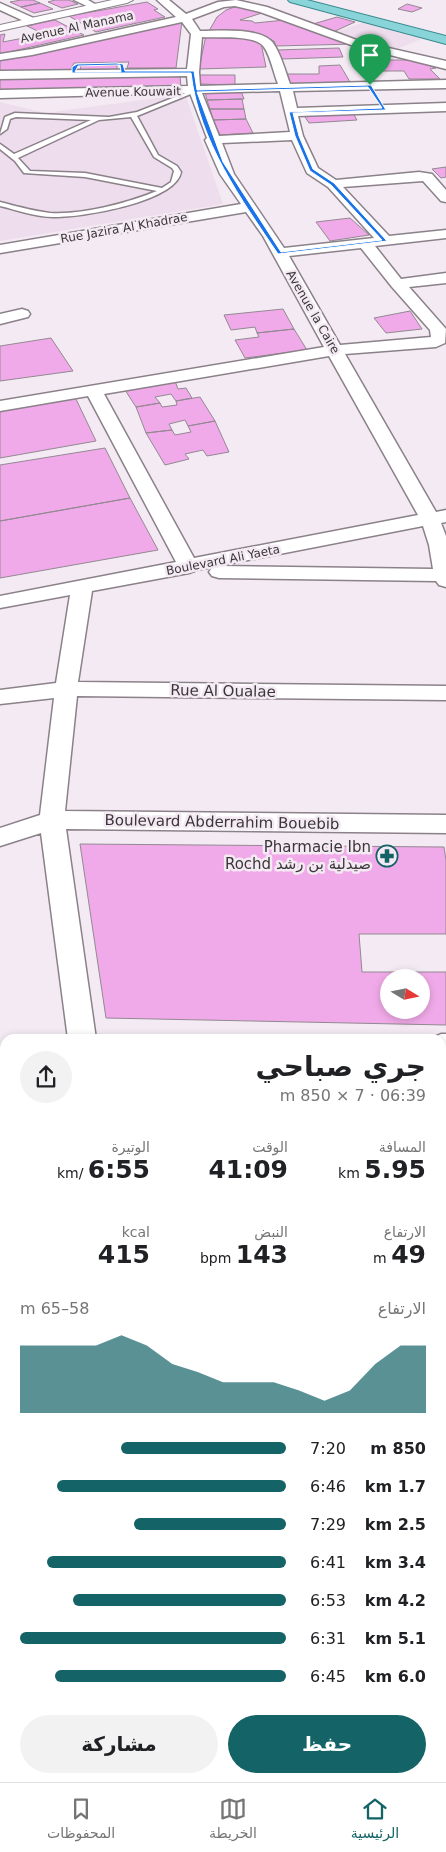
<!DOCTYPE html>
<html lang="ar">
<head>
<meta charset="utf-8">
<style>
	:root { --surface:#fff; --page:#f2f2f2; --text:#202124; --muted:#757577; --line:#e0e0e0; --accent:#136367 }
	body { margin:0; font-family:"DejaVu Sans","Noto Sans Arabic",sans-serif; background:var(--page); color:var(--text); direction:rtl; height:100vh; display:flex; flex-direction:column; font-size:19px; white-space:nowrap }
	* { box-sizing:border-box; margin:0 }
	p { font-size:16px; color:var(--muted) }
	.icon { flex:none; width:28px; height:28px; fill:none; stroke:currentColor; stroke-width:2; stroke-linecap:round; stroke-linejoin:round }
	.map { position:relative; flex:1; overflow:hidden; direction:ltr }
	.panel { position:absolute; left:0px; top:1034px; width:446px; height:749px; display:flex; flex-direction:column; background:var(--surface); border-radius:15px 15px 0 0; box-shadow:0 2px 8px #0003; direction:rtl }
	.panel>* { flex:none }
	.needle { width:32px; rotate:100deg }
	.fabs { position:absolute; left:380px; top:969px; display:grid; gap:10px }
	.fabs a { display:grid; place-items:center; width:50px; height:50px; border-radius:50%; background:var(--surface); box-shadow:0 2px 8px #0003; font-size:25px }
	.pin { position:absolute; display:grid; place-items:center; width:42px; height:42px; color:#fff; margin:-51px -21px; border-radius:50% 50% 50% 0; rotate:-45deg; box-shadow:0 0 5px #0007 }
	.pin .icon { rotate:45deg }
	.round { display:grid; place-items:center; flex:none; width:52px; height:52px; border-radius:26px; background:var(--page) }
	.headline { display:flex; align-items:center; justify-content:space-between; height:85px; padding:0 20px }
	h1 { font-size:28px; font-weight:700; line-height:38px }
	.stats { display:grid; grid-template-columns:repeat(3,1fr); gap:8px; height:85px; padding:5px 20px }
	.stats div { display:grid; align-content:center }
	.stats b { font-size:25px; font-weight:700 }
	.stats small { font-size:14px; font-weight:400 }
	.stats p { font-size:14px }
	.chart { height:140px; padding:10px 20px }
	.chart p { display:flex; justify-content:space-between }
	.chart svg { width:100%; height:90px; margin-top:5px; fill:var(--accent); opacity:.7 }
	.cta { display:flex; gap:10px; margin-top:auto; padding:10px 20px }
	.cta a { flex:1; height:58px; border-radius:30px; background:var(--accent); color:#fff; font-size:20px; font-weight:700; line-height:58px; text-align:center }
	.cta a+a { background:var(--page); color:var(--text) }
	ul { padding:0 20px; list-style:none; font-size:16px }
	li { display:grid; grid-template-columns:80px 60px 1fr; align-items:center; height:38px }
	li i { height:12px; border-radius:6px; background:var(--accent) }
	.tabs { display:flex; justify-content:space-around; align-items:center; height:70px; border-top:1px solid var(--line); background:var(--surface); font-size:14px; color:var(--muted) }
	.tabs a { display:grid; justify-items:center; gap:2px }
	.tabs .selected { color:var(--accent) }
	.map>svg:first-child { display:block }
	.built { fill:#eeddec }
	.building { fill:#f1aae9; stroke:#928991; fill-rule:evenodd }
	.lines { fill:none; stroke-linecap:round; stroke-linejoin:round }
	.lane-casing { stroke:#8b8189; stroke-width:3 }
	.street-casing { stroke:#8b8189; stroke-width:3 }
	.secondary-casing { stroke:#8b8189; stroke-width:2 }
	.primary-casing { stroke:#398a8f; stroke-width:2 }
	.path { stroke:#a8a1a7; stroke-width:4.5; stroke-dasharray:5.5 4; stroke-linecap:butt }
	.lane { fill:#fff; fill-rule:evenodd }
	.street { fill:#fff; fill-rule:evenodd }
	.secondary { fill:#fff; fill-rule:evenodd }
	.primary { fill:#88d4d8; fill-rule:evenodd }
	.route { fill:#1a73e8; stroke:#fff; fill-rule:evenodd }
	.labels { text-anchor:middle; stroke-width:5; stroke-linejoin:round; paint-order:stroke }
	.far-street-label { font-size:12px; fill:#3a3639; stroke:#f4eaf3 }
	.street-label { font-size:15px; fill:#3a3639; stroke:#f4eaf3 }
	.poi-label { font-size:15px; fill:#3a3639; stroke:#f4eaf3; text-anchor:end }
</style>
</head>
<body>
<div class="map">
<svg width="446" height="1782" viewBox="0 0 446 1782">
	<rect width="100%" height="100%" fill="#f4eaf3"/>
	<path class="built" d="M365,22L421,39L397,49L335,32Z
		M172,96L186,97L223,204L0,241V102L45,113Z"/>
	<path class="building" d="M21,0H33L40,3L21,7L10,2Z
		M55,0H69L78,4L62,8L48,2Z
		M147,2L158,9L154,10L165,17L96,32L69,16Z
		M40,3L53,9L34,13L21,7Z
		M407,4L422,8L412,12L398,9Z
		M240,5L265,12L240,20L252,21L255,23L285,20L354,44L276,46L274,41L253,32L209,31L217,17L226,10Z
		M337,17L355,22L333,32L313,24Z
		M55,20L84,35L0,54V35L5,34L3,42L44,34L27,26Z
		M182,21L176,68H127L129,62L74,63L70,71L0,73V58Z
		M206,35H240L261,43L266,67L199,69Z
		M339,48L343,57L282,59L277,50Z
		M360,60H414L436,68L430,69L440,79H409L404,71H366Z
		M81,65H117V71H80Z
		M340,65L350,82L287,85L282,74H319V66Z
		M180,74L181,89L0,92V77Z
		M200,75H235V85L200,84Z
		M241,91L244,99L207,100L205,92Z
		M242,99L244,109H210L207,100Z
		M210,109H244L246,119L213,120Z
		M353,113L357,120L309,123L303,114Z
		M246,119L253,133L220,135L213,120Z
		M446,167V177L441,178L432,169Z
		M350,218L369,235L330,241L316,222Z
		M283,309L294,329L257,333L255,327L231,330L224,315Z
		M410,311L422,329L386,333L374,318Z
		M294,329L307,350L245,358L235,340L259,337L257,333Z
		M51,338L73,371L0,381V346Z
		M180,377L181,381H175L178,389L186,388L192,398L176,401L171,394L155,397L160,403L136,407L123,387Z
		M75,397L96,441L0,458V411Z
		M200,397L215,421L188,426L185,420L169,424L172,430L146,433L136,407L160,403L162,407L177,405L176,401Z
		M215,421L229,452L207,456L203,450L185,454L189,459L165,465L146,433L172,430L175,435L191,432L188,426Z
		M105,448L130,498L0,521V465Z
		M130,498L158,550L0,578V521Z
		M80,844L444,847L446,860V934H359L362,972H446V1025L106,1018ZM389,978H421V1010H389Z"/>
	<g class="lines">
		<g class="lane-casing">
			<path id="lane" d="M193,90L198,91L137,116L158,155L177,166L181,172C176,202 80,218 53,217C35,217 17,210 0,206V202C16,206 33,211 50,213C83,215 127,203 157,191L85,177L24,173L15,161L0,149V144L14,154L91,120L16,117L10,119L7,129L0,134L5,117L15,113L109,117L137,112ZM131,117L154,157L172,168L174,171L171,182L162,188L85,173L30,171L18,158L99,120Z"/>
		</g>
		<g class="street-casing">
			<path id="street" d="M74,0H88L100,7L95,10Z
				M157,0H169L186,14L218,2L236,0L267,7L362,42L446,61V69L354,46L260,12L235,6L224,7L192,19L200,31C219,31 260,27 273,43C280,52 286,73 290,84L446,80V88L293,91L297,108L446,103V111L298,116L303,136L318,168L336,180L419,172L432,174L446,190V202L441,201L423,181L343,187L389,236L446,230V238L375,246L401,279L446,273V283L409,287L446,329L445,343L436,347L345,354L436,512L446,510V522L441,523L446,536V587L439,585L436,581L219,578L212,576L209,572L212,568L219,566L433,569L429,545L423,526L197,570L189,573L92,591L78,682L446,686V700L77,696L65,811L446,815V833L66,829L96,1039H68L41,833L0,846V828L40,815L54,698L0,704V690L56,683L70,595L0,608V596L176,562L88,396L0,411V401L324,347L263,236L246,212L0,253V245L241,204L220,174L205,140L207,138L190,93L0,98V90L188,86L187,76L0,79V71L187,69L191,34L182,22L32,55L0,60V54L32,49L176,17ZM202,37C217,38 255,34 264,47C270,55 274,74 278,84L200,86L199,72ZM280,91L290,132L219,136L202,93ZM292,140L307,173L328,187L374,238L284,248L234,174L222,143ZM361,248L392,287L430,330L431,337L340,345L289,256ZM329,356L418,515L194,558L104,394Z
				M0,3L36,19L37,21L32,24L28,23L0,10Z
				M22,309L28,311L30,314L28,317L0,324V314Z
				M441,1034H446V1058H441V1039H430Z
				M5,1057V1082L0,1083V1058Z
				M441,1353H446V1387H441Z
				M441,1394H446V1430H441Z
				M5,1427V1463L0,1465V1429Z
				M5,1478V1514L0,1516V1480Z
				M0,1758L5,1760V1778H20L21,1782H0Z
				M262,1778H304L305,1782H263Z"/>
		</g>
		<g class="secondary-casing">
			<path id="secondary" d="M112,0H133L127,3L0,31V25Z"/>
		</g>
		<g class="primary-casing">
			<path id="primary" d="M288,0H307L446,36V44L290,2Z"/>
		</g>
		<path class="path" d="M441,1508L446,1560
			M130,1778V1782"/>
		<use href="#lane" class="lane"/>
		<use href="#street" class="street"/>
		<use href="#secondary" class="secondary"/>
		<use href="#primary" class="primary"/>
	</g>
	<path class="route" d="M116,63L123,64L125,71H194L197,90L371,85L386,110L293,113L299,136L313,169L334,183L387,241L278,254C241,199 199,141 191,73H72V67L77,64ZM116,65H120L121,72H75L78,66ZM368,87L382,108L289,112L295,136L310,171L331,185L382,240L281,252L223,162L197,92Z"/>
	<defs>
		<g id="pharmacy-ring" transform="scale(1.125)"><circle r="9.5" fill="#f4eaf3" stroke="#136367" stroke-width="1.5"/><path d="M-2-6h4v4h4v4h-4v4h-4v-4h-4v-4h4Z" fill="#136367"/></g>
	</defs>
	<g fill-rule="evenodd">
		<use href="#pharmacy-ring" x="387" y="856"/>
	</g>
	<g class="labels">
		<g class="far-street-label">
			<text transform="translate(77 27) rotate(-12)" y="4">Avenue Al Manama</text>
			<text transform="translate(133 92) rotate(-1)" y="4">Avenue Kouwait</text>
			<text transform="translate(124 228) rotate(-10)" y="4">Rue Jazira Al Khadrae</text>
			<text transform="translate(313 312) rotate(60)" y="4">Avenue la Caire</text>
			<text transform="translate(223 560) rotate(-11)" y="4">Boulevard Ali Yaeta</text>
		</g>
		<g class="street-label">
			<text transform="translate(223 691) rotate(1)" y="5">Rue Al Oualae</text>
			<text transform="translate(222 822) rotate(1)" y="5">Boulevard Abderrahim Bouebib</text>
		</g>
		<g class="poi-label">
			<text x="371" y="852">Pharmacie Ibn<tspan x="371" dy="17">Rochd صيدلية بن رشد</tspan></text>
		</g>
	</g>
</svg>
<div class="fabs">
<a><svg class="needle" viewBox="-14 -14 28 28"><path d="M0-13l5 13h-10z" fill="#e53935"/><path d="M0 13l5-13h-10z" fill="#757577"/></svg></a>
</div>
<div class="pin" style="left:370px;top:85px;background:#1e9e55"><svg class="icon" aria-label="arrive" viewBox="0 0 24 24"><path d="M6 21V4h12l-3 4 3 4H6"/></svg></div>
<section class="panel">
<div class="headline"><div><h1>جري صباحي</h1><p>06:39 · 7 × 850 m</p></div><a class="round"><svg class="icon" aria-label="share" viewBox="0 0 24 24"><path d="M12 15V3M7 8l5-5 5 5M5 13v7h14v-7"/></svg></a></div>
<div class="stats">
<div><p>المسافة</p><b>5.95<small> km</small></b></div>
<div><p>الوقت</p><b>41:09</b></div>
<div><p>الوتيرة</p><b>6:55<small> /km</small></b></div>
</div>
<div class="stats">
<div><p>الارتفاع</p><b>49<small> m</small></b></div>
<div><p>النبض</p><b>143<small> bpm</small></b></div>
<div><p>kcal</p><b>415</b></div>
</div>
<div class="chart"><p><span>الارتفاع</span>58–65 m</p>
<svg viewBox="0 0 160 44" preserveAspectRatio="none"><path d="M0 44V11L10 11L20 11L30 11L40 6L50 11L60 20L70 24L80 29L90 29L100 29L110 33L120 38L130 33L140 20L150 11L160 11V44z"/></svg>
</div>
<ul>
<li><b>850 m</b>7:20<i style="width:62%"></i></li>
<li><b>1.7 km</b>6:46<i style="width:86%"></i></li>
<li><b>2.5 km</b>7:29<i style="width:57%"></i></li>
<li><b>3.4 km</b>6:41<i style="width:90%"></i></li>
<li><b>4.2 km</b>6:53<i style="width:80%"></i></li>
<li><b>5.1 km</b>6:31<i style="width:100%"></i></li>
<li><b>6.0 km</b>6:45<i style="width:87%"></i></li>
</ul>
<div class="cta"><a>حفظ</a><a>مشاركة</a></div>
</section>
</div>
<nav class="tabs">
<a class="selected"><svg class="icon" aria-label="home" viewBox="0 0 24 24"><path d="M3 11l9-7 9 7M6 9v11h12V9"/></svg>الرئيسية</a>
<a><svg class="icon" aria-label="map" viewBox="0 0 24 24"><path d="M3 6l6-2 6 2 6-2v14l-6 2-6-2-6 2zM9 4v14M15 6v14"/></svg>الخريطة</a>
<a><svg class="icon" aria-label="saved" viewBox="0 0 24 24"><path d="M7 4h10v16l-5-4-5 4z"/></svg>المحفوظات</a>
</nav>
</body>
</html>
